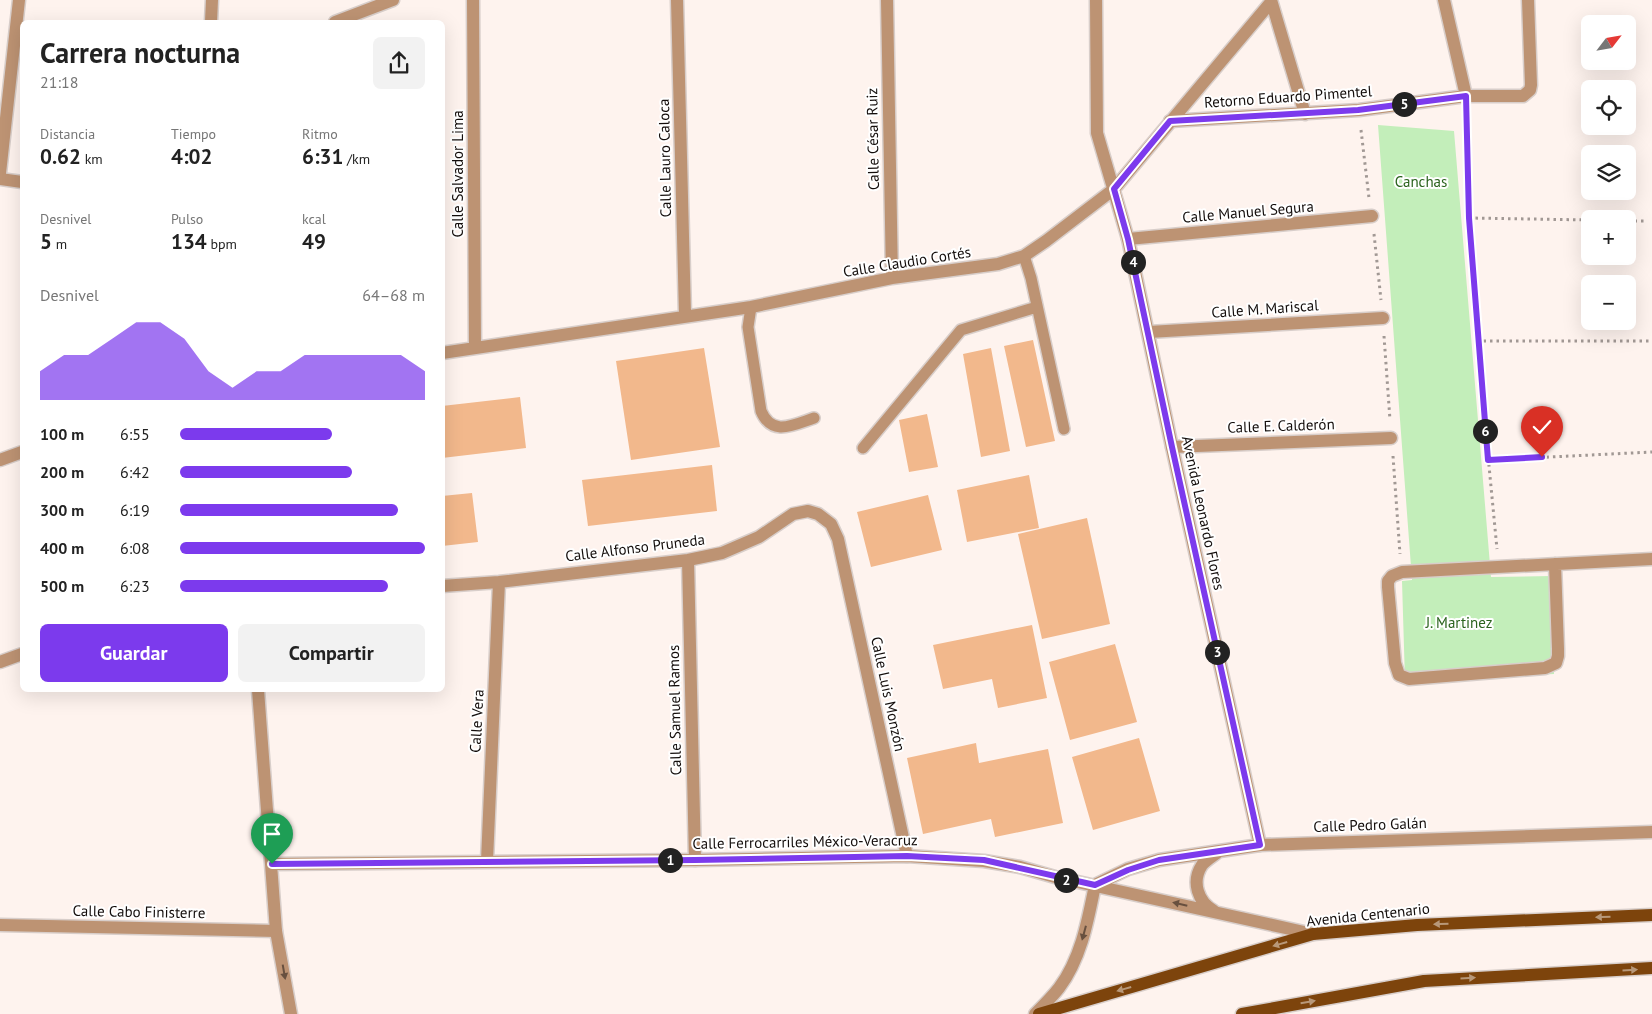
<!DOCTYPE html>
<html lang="es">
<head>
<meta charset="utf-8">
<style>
	:root { --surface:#fff; --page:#f2f2f2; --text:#222; --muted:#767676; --accent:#7c3aed }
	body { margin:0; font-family:"PT Sans",sans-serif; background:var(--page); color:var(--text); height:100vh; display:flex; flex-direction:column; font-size:19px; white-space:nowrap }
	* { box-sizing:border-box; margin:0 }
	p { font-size:16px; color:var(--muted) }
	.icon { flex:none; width:28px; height:28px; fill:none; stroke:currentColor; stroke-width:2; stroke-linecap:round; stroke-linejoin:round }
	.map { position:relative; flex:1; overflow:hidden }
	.panel { position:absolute; left:20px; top:20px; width:425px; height:672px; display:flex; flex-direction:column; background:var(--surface); border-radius:8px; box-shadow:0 5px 20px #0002 }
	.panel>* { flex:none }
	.needle { width:32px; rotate:59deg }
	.tools { position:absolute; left:1581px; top:15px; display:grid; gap:10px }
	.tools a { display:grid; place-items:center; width:55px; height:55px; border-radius:8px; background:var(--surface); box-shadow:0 5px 20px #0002; font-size:25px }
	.pin { position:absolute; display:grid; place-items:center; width:42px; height:42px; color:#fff; margin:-51px -21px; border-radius:50% 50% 50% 0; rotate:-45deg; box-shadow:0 0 5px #0007 }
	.pin .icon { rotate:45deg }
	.km { position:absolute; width:25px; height:25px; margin:-12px; border-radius:50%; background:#222; color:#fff; font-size:14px; line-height:25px; text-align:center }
	.round { display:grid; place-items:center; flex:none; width:52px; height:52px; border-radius:8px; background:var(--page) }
	.headline { display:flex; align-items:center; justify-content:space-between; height:85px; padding:0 20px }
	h1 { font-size:28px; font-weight:800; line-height:38px }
	.metrics { display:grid; grid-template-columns:repeat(3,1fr); gap:8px; height:85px; padding:5px 20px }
	.metrics div { display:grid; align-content:center }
	.metrics b { font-size:21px; font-weight:800 }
	.metrics small { font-size:14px; font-weight:400 }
	.metrics p { font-size:14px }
	.chart { height:140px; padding:10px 20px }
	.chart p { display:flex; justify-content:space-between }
	.chart svg { width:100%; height:90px; margin-top:5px; fill:var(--accent); opacity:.7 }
	.primary-button { display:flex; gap:10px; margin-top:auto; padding:10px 20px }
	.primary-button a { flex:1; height:58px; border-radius:8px; background:var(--accent); color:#fff; font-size:20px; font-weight:800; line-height:58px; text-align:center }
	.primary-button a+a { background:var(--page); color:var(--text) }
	ul { padding:0 20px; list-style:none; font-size:16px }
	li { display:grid; grid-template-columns:80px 60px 1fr; align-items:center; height:38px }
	li i { height:12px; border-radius:6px; background:var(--accent) }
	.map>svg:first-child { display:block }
	.green { fill:#c3eeba }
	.building { fill:#f2b88c }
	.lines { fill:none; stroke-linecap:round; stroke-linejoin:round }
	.service-casing { stroke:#d8ceca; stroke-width:14 }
	.pedestrian-casing { stroke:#d8ceca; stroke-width:15 }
	.minor-casing { stroke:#d8ceca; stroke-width:15 }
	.tertiary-casing { stroke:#d8ceca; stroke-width:15 }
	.primary-casing { stroke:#d8ceca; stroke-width:15 }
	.path { stroke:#a19894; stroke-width:3; stroke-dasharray:2.5 4; stroke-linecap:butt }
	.service { stroke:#bd9373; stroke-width:11 }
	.pedestrian { stroke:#bd9373; stroke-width:12 }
	.minor { stroke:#bd9373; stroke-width:12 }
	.tertiary { stroke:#bd9373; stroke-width:12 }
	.primary { stroke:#7d440c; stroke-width:12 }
	.oneway { fill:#68503f }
	.oneway2 { fill:#b89879 }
	.route-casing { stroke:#fff; stroke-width:10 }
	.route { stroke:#7c3aed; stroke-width:6 }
	.labels { text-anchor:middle; stroke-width:4; stroke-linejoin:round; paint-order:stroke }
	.street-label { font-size:15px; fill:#130d0b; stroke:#fff }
	.park-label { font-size:15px; fill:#2a631d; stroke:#fff }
</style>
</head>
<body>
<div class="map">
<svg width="1652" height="1014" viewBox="0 0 1652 1014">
	<rect width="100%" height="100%" fill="#fef3ee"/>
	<path class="green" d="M1378,125L1454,131L1491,577L1552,576L1554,674L1405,681L1402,581L1412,580Z"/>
	<path class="building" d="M1033,340L1055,441L1026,447L1004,346Z
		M704,348L720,447L631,460L616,361Z
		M991,348L1010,451L981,457L963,354Z
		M520,397L526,448L442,458V406Z
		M927,414L938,467L909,472L899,420Z
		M712,465L717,511L588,526L582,480Z
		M1029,475L1039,528L967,542L957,490Z
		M472,493L478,542L442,546V496Z
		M928,495L942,550L871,567L857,512Z
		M1087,518L1110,624L1042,639L1018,534Z
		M1032,625L1047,698L998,708L992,679L943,689L933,645Z
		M1115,644L1137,722L1070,740L1049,662Z
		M1139,738L1160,811L1093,830L1072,757Z
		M976,743L979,763L1048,749L1063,823L995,837L991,819L923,834L907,758Z"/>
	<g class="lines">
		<g class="service-casing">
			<path id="service" d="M1024,256L1031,278L1064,429
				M751,307L748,327L761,411C772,437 793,425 814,418
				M863,448L961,330L1037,307"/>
		</g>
		<g class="pedestrian-casing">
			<path id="pedestrian" d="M1128,239L1372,216
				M1149,332L1383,318
				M1172,447L1391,438"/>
		</g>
		<g class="minor-casing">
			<path id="minor" d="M473,0L475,348
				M677,0L685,315
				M887,0L892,278
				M1096,0L1097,133L1128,239L1172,447L1260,845
				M1271,0L1305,114
				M1444,0L1466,96
				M211,22L212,0
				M1170,121L1359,110L1466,96H1523L1530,90L1531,85L1528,0
				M0,173L19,0
				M442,353L751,307L892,278L998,264L1024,256L1046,241L1114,189L1271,2
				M0,460L22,452
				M688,560L695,860
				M1555,564L1558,649V656L1556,663L1545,668L1409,679L1399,675L1395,663L1388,587V581L1392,576L1402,572L1652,559
				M442,586L499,582L688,560L722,553L759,537L793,514L808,511L818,514L831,524L838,539L907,856
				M0,662L22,654
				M487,861L499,582
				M0,925L276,931"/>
		</g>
		<g class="tertiary-casing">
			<path id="tertiary" d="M335,22L393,0
				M0,179L22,182
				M258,690L276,931L291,1014
				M272,864L695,860L907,856L984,861L1020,867L1055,877L1313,934
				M1095,885L1128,869L1159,860L1260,845L1652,832
				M1214,911C1198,902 1191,882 1202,865C1206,860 1213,856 1218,852
				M1035,1014C1043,1006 1052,997 1059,988C1081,959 1088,920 1095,885"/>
		</g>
		<g class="primary-casing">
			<path id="primary" d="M1039,1014L1313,934L1417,925L1652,915
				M1242,1014L1424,981L1652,968"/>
		</g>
		<path class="path" d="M1467,114L1469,218L1477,341L1497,549
			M1361,130L1369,198
			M1469,218L1590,220
			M1628,221H1646
			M1374,234L1381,300
			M1384,336L1390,420
			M1477,341H1651
			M1393,456L1400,554
			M1488,460L1652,452"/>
		<use href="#service" class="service"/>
		<use href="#pedestrian" class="pedestrian"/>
		<use href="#minor" class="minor"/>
		<use href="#tertiary" class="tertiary"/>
		<use href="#primary" class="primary"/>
	</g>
	<defs><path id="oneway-solid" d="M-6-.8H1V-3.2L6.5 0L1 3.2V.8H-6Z" transform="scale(1.25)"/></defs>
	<g class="oneway">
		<use href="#oneway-solid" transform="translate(1180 904) rotate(-167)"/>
		<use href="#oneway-solid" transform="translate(1084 933) rotate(105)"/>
		<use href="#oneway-solid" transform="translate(284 972) rotate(80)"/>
	</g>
	<g class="oneway2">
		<use href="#oneway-solid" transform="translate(1603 917) rotate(178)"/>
		<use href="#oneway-solid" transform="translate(1441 924) rotate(178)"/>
		<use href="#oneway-solid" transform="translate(1280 944) rotate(164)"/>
		<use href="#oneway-solid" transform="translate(1630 970) rotate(-3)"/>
		<use href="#oneway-solid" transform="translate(1468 978) rotate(-3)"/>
		<use href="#oneway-solid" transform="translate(1124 989) rotate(164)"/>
		<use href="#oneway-solid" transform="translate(1308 1002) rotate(-10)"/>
	</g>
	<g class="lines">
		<g class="route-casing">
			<path id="route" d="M272,864L695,860L907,856L984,860L1095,885L1128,870L1159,860L1260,845L1172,447L1128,239L1114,189L1170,121L1358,110L1466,96L1469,218L1488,460L1542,457"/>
		</g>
		<use href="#route" class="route"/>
	</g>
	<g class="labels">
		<g class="street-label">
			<text transform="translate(1288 97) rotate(-4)" y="5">Retorno Eduardo Pimentel</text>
			<text transform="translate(873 139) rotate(-91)" y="5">Calle César Ruiz</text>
			<text transform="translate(665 158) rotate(-91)" y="5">Calle Lauro Caloca</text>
			<text transform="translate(458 174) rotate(-90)" y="5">Calle Salvador Lima</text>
			<text transform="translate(1248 212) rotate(-5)" y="5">Calle Manuel Segura</text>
			<text transform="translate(907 262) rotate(-9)" y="5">Calle Claudio Cortés</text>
			<text transform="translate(1265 309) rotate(-4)" y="5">Calle M. Mariscal</text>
			<text transform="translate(1281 426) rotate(-2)" y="5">Calle E. Calderón</text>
			<text transform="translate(1203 513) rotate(78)" y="5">Avenida Leonardo Flores</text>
			<text transform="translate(635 548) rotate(-7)" y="5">Calle Alfonso Pruneda</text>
			<text transform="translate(888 694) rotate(78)" y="5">Calle Luis Monzón</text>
			<text transform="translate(675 710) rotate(-91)" y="5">Calle Samuel Ramos</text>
			<text transform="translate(477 721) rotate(-87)" y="5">Calle Vera</text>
			<text transform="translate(1370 825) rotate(-2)" y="5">Calle Pedro Galán</text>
			<text transform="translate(805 842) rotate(-1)" y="5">Calle Ferrocarriles México-Veracruz</text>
			<text transform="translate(139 912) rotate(1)" y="5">Calle Cabo Finisterre</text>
			<text transform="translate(1368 915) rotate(-6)" y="5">Avenida Centenario</text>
		</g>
		<g class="park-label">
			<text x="1421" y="187">Canchas</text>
			<text x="1459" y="628">J. Martinez</text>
		</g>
	</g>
</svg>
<div class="tools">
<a><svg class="needle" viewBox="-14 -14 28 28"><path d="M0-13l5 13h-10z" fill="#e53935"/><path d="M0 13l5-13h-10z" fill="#767676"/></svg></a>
<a><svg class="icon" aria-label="locate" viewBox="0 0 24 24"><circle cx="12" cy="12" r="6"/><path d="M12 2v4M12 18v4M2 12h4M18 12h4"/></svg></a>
<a><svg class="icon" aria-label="layers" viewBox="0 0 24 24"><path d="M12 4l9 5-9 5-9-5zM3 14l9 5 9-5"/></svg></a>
<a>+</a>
<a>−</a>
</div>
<div class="pin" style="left:272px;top:864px;background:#1e9e55"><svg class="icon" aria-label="arrive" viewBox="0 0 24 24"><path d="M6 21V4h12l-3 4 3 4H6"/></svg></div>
<div class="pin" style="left:1542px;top:457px;background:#d93025"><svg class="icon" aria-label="check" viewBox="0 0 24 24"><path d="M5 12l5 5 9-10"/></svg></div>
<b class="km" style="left:670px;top:860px">1</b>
<b class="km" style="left:1066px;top:880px">2</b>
<b class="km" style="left:1217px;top:652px">3</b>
<b class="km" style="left:1133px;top:262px">4</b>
<b class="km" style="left:1404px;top:104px">5</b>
<b class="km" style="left:1485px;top:431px">6</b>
<section class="panel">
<div class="headline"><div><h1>Carrera nocturna</h1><p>21:18</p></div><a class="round"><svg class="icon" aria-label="share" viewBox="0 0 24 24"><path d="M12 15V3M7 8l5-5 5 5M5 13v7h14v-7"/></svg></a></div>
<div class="metrics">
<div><p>Distancia</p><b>0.62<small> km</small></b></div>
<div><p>Tiempo</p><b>4:02</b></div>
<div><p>Ritmo</p><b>6:31<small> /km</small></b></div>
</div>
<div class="metrics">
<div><p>Desnivel</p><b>5<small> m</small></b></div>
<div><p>Pulso</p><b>134<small> bpm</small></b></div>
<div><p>kcal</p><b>49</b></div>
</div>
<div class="chart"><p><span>Desnivel</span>64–68 m</p>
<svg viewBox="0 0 160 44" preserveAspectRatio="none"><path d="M0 44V30L10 22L20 22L30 14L40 6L50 6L60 14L70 30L80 38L90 30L100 30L110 22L120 22L130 22L140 22L150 22L160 30V44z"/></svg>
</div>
<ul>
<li><b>100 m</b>6:55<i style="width:62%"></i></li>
<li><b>200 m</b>6:42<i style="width:70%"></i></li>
<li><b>300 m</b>6:19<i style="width:89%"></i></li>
<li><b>400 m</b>6:08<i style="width:100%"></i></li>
<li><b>500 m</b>6:23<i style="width:85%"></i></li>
</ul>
<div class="primary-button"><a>Guardar</a><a>Compartir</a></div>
</section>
</div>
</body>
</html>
